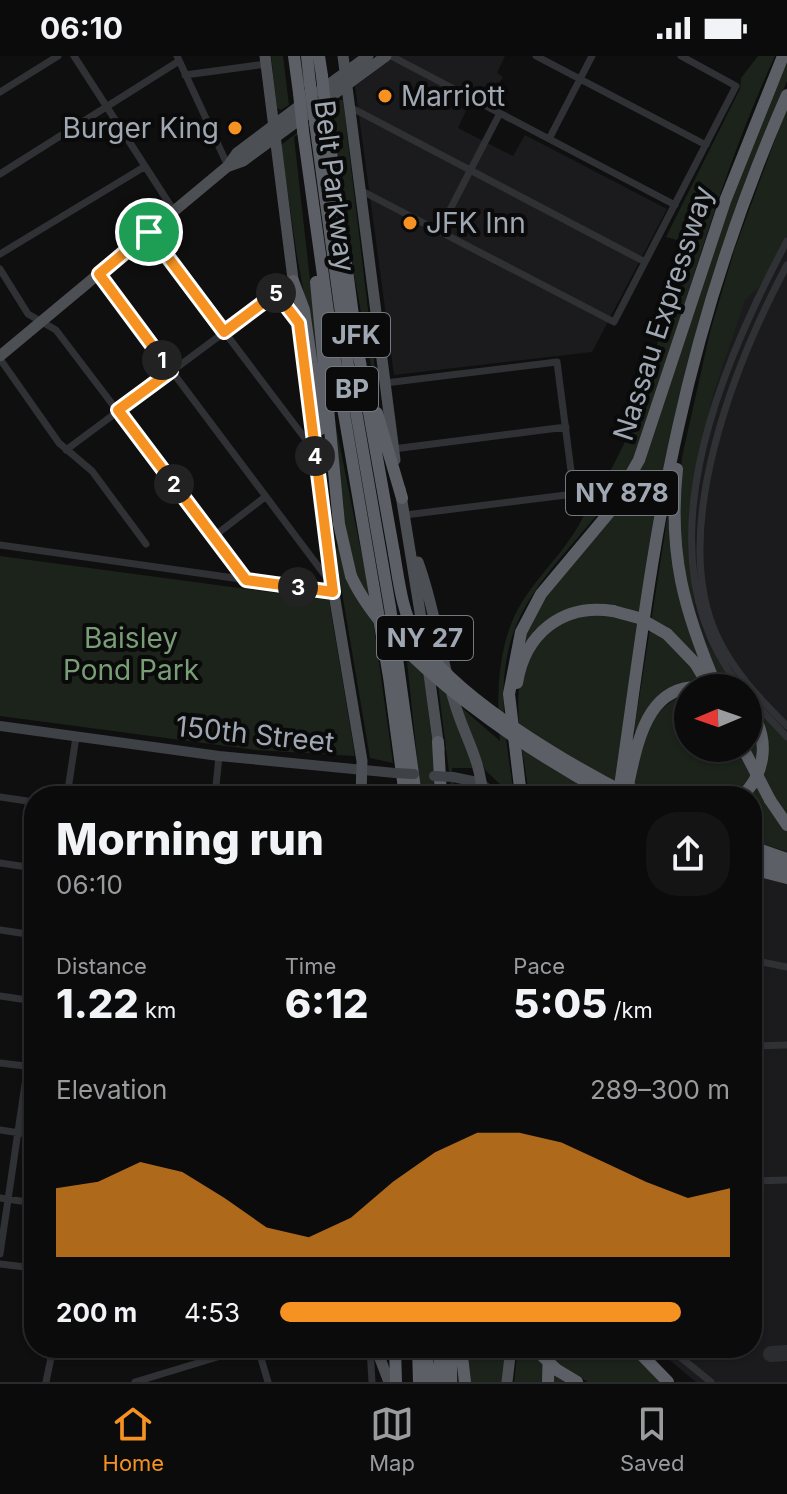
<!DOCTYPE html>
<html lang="en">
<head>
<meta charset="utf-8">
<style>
	:root { --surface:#0b0b0c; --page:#141415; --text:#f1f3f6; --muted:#9a9b9d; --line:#2b2b2d; --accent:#f59222 }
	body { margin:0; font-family:Inter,sans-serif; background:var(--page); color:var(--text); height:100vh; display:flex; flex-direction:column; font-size:30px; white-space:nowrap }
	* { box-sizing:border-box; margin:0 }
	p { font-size:26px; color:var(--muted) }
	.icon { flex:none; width:44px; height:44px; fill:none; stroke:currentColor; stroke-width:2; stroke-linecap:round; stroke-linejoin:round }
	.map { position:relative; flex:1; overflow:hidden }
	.panel { position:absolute; left:24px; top:730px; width:738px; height:572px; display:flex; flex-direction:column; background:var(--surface); border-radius:32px; box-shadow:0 2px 6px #0004,0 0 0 2px var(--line) }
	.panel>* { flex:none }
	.needle { width:52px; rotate:268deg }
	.controls { position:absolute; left:674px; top:618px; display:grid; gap:16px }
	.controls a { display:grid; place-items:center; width:88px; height:88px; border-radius:50%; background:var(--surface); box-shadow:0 2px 6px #0004,0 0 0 2px var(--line); font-size:40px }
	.pin { position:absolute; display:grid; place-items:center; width:68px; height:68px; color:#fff; margin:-34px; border:4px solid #fff; border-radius:50%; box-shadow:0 2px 8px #0007 }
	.km { position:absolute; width:40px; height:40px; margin:-20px; border-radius:50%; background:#222; color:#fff; font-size:22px; line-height:40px; text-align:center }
	.round { display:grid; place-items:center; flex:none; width:84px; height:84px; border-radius:32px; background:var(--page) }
	.head { display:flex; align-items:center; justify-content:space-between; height:136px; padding:0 32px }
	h1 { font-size:44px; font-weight:800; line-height:60px }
	.metrics { display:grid; grid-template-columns:repeat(3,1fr); gap:12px; height:136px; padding:8px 32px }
	.metrics div { display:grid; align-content:center }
	.metrics b { font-size:40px; font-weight:800 }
	.metrics small { font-size:22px; font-weight:400 }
	.metrics p { font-size:22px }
	.chart { height:224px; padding:16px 32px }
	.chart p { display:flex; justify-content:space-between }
	.chart svg { width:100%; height:144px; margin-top:8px; fill:var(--accent); opacity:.7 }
	ul { padding:0 32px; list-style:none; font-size:26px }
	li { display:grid; grid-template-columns:128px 96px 1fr; align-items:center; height:60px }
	li i { height:20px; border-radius:10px; background:var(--accent) }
	.status { display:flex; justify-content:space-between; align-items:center; height:56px; padding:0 40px; background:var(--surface); direction:ltr }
	.status svg { height:22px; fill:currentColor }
	.menu { display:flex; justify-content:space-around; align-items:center; height:112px; border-top:2px solid var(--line); background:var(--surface); font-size:22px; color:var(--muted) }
	.menu a { display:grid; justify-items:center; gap:4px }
	.menu .current { color:var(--accent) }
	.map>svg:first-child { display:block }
	.built { fill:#1b1b1d }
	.green { fill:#1b231b }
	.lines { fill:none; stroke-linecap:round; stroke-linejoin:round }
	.taxiway { stroke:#2b2c2f; stroke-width:16 }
	.minor { stroke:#303135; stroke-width:7 }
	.secondary { stroke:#3e4145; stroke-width:10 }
	.primary { stroke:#4c4f54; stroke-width:11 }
	.motorway { stroke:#5c6066; stroke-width:12 }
	.secondary-bridge { stroke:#3e4145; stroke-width:10 }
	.motorway-bridge { stroke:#5c6066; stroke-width:12 }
	.route-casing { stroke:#fff; stroke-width:16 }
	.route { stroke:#f59222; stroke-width:10 }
	.poi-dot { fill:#f59222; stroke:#0a0a0b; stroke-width:3 }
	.labels { text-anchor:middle; stroke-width:8; stroke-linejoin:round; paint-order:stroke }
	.shield { fill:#0a0a0b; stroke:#727980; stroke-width:2 }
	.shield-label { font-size:26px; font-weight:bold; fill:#9fa8b2 }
	.poi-label { font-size:28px; fill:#9fa8b2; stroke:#0a0a0b; text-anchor:start }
	.street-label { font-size:28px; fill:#9fa8b2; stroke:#0a0a0b }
	.park-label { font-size:28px; fill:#799e76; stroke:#0a0a0b }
</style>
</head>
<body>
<div class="status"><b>06:10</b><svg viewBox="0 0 49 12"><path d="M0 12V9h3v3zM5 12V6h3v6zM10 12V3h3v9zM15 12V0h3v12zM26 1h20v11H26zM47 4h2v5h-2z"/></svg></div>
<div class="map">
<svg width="787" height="1326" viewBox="0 0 787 1326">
	<rect width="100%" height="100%" fill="#0f0f10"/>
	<path class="built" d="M395,0H505L497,17L503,21L489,45L474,37L458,72L513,100L525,79L667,153L592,296L394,319L355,30Z
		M787,77V1326H696L655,1292H752L754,693L748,680V632H726L695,566L681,509L685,428Z"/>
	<path class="green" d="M271,0H283L289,49L281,54L277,52Z
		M758,0H775C733,91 703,189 673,285C661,321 651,358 637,394C608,466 537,509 513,578C495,630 507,688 514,740H495L503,731L485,714L461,651L500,685C496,634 497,580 528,537C547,510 571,488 585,457H589L626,384L684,205V186L666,181L740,33L741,22Z
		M787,2V25L745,127L697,277L615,740H529C524,697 510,646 525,604C531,588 547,572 557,558L534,575L519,599L533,559L642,410L718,177Z
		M340,44H343L381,363L354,219L332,54L294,81L324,349L296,194L281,89Z
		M787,51V179L759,231L745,244L713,339L694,428L689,496L695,555L707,588L735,632C686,632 661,620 638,676L634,675L671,438C671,498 680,547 701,602L697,604L670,574L664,580L678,591L699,619L716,621L681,518L678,448L682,401L710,276L734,195Z
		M332,351L369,535L393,707L370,702L335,495L345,482Z
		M0,500L329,544L355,700L256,694L0,660Z
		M429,557L473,712H452L454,730L476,736L479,740H452Z
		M406,596L423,613L439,740H421Z
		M688,636V692L748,690V659C761,692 761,712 736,740H658L649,736L629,740C641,694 640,658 688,636Z
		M764,663L787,685V795L752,785V740H746L756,728Z
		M456,1292H506L503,1326H456Z
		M518,1292H545L543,1326H514Z
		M555,1292H628L663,1326H588L565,1312L557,1320L565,1326H554Z"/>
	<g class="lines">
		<path class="taxiway" d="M771,1298L787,1297"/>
		<path class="minor" d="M74,0L174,155
			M177,0L228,110
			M391,0L675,149
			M536,0L706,89
			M185,19L266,8
			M0,36L58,0
			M350,51L645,206
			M549,83L592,0
			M0,118L179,5
			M360,134L614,266L736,30L681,0
			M440,173L500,57
			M149,176L313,393
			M0,198L144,111
			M787,209C736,305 669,471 716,578C732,614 760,643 787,670
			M0,213L28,258L56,274L246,524
			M99,218L330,526
			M276,237L296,264
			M0,303L59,387L92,415L146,488
			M385,327L557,306L574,438L405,459
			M393,393L566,371
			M66,394L293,225
			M213,481L265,441
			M0,489L333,536
			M741,632C637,503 719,312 787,185
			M748,640L787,681
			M482,727L501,740
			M67,740L76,681
			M215,740L219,700
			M0,741L34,746
			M0,807L34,812
			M0,874L34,879
			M752,904L787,911
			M0,940L34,945
			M752,990L787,989
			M0,1007L34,1011
			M0,1074L34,1079
			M752,1125L787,1124
			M0,1142L34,1147
			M0,1198L34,967
			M0,1208L34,1212
			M258,1292L268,1326
			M370,1292L372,1326
			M669,1292L711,1326
			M46,1326L53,1292
			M135,1326L247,1292"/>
		<path class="secondary" d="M0,670L219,700L395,717
			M453,721L482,727"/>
		<path class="primary" d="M265,0L328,502L362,705L361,740
			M343,0L395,404
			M320,35L368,0
			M229,110L243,105L386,0
			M0,300L228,110L237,97L306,45
			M400,433L426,593
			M418,506C435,552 440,599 454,645C463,678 482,705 482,740
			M428,611L439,693
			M376,1292L389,1326
			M507,1326L511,1292"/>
		<path class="motorway" d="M294,0L299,37
			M307,0L310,28
			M319,0L322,20
			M326,58L357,289L394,497
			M315,66L348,309L390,551L416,740
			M303,75L334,299L389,621L405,740
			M293,225L304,254L321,373
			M316,226L339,468L351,520
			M377,357L402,442
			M677,413C668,498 684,555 717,632
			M667,578L695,607
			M517,627C525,578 562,547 613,555
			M438,686L441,740
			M627,733C638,684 647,621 713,632
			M619,737C637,615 651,492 678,372C703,258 740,146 787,39
			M521,740L509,638L521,576L541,538L608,458L639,404L725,145L783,0
			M742,740C767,716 770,679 748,652
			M770,744L787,769
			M752,791L787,803
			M752,801L787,812
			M752,813L787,822
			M395,1292L396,1326
			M418,1292L419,1326
			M426,1292L430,1326
			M440,1292V1326
			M451,1292V1326
			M461,1292L465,1326
			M635,1292L668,1326
			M557,1314L577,1326
			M548,1326L549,1292"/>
		<path class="secondary-bridge" d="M395,717L414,718
			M434,720L453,721"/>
		<path class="motorway-bridge" d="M322,20L326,58
			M310,28L315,66
			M299,37L303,75
			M394,497C399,526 402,555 416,580C450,640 570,709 631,740
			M351,520C390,605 530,696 612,740
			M613,555L639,562L667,578
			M695,607L710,632
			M743,692L770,744
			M624,729L647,740
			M534,1292L557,1314"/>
	</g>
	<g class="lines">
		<g class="route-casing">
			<path id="route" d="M149,176L224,276L276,237L299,267L333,536L246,524L118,354L171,315L99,218Z"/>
		</g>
		<use href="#route" class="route"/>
	</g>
	<g class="poi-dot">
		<circle cx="385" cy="40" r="8"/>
		<circle cx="235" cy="72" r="8"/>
		<circle cx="410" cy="167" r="8"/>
	</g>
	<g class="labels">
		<g class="shield">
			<rect x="322" y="257" width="68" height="44" rx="6"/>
			<rect x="326" y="311" width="52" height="44" rx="6"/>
			<rect x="566" y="415" width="112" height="44" rx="6"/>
			<rect x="377" y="560" width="96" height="44" rx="6"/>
		</g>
		<g class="shield-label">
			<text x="356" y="288">JFK</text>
			<text x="352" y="342">BP</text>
			<text x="622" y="446">NY 878</text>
			<text x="425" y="591">NY 27</text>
		</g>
		<g class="poi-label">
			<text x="401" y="50">Marriott</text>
			<text x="219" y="82" text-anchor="end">Burger King</text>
			<text x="426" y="177">JFK Inn</text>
		</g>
		<g class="street-label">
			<text transform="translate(335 130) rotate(83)" y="10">Belt Parkway</text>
			<text transform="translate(663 257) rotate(-72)" y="10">Nassau Expressway</text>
			<text transform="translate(255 678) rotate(6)" y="10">150th Street</text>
		</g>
		<g class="park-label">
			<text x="131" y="592">Baisley<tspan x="131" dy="32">Pond Park</tspan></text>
		</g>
	</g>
</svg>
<div class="controls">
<a><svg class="needle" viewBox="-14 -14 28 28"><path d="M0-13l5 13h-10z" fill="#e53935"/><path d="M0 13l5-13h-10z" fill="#9a9b9d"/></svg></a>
</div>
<div class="pin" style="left:149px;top:176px;background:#1e9e55"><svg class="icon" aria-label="arrive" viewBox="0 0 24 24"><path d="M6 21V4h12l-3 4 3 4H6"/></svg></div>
<b class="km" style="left:162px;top:304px">1</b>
<b class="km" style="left:174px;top:428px">2</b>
<b class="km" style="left:298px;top:531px">3</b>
<b class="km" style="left:315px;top:400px">4</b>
<b class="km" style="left:276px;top:237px">5</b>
<section class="panel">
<div class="head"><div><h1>Morning run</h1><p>06:10</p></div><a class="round"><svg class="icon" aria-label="share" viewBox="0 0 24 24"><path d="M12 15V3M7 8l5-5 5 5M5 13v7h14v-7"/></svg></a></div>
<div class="metrics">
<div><p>Distance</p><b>1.22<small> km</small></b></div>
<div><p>Time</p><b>6:12</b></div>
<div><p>Pace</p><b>5:05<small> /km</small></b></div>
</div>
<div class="chart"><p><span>Elevation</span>289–300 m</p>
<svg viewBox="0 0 160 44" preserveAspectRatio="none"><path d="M0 44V23L10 21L20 15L30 18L40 26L50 35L60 38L70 32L80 21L90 12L100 6L110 6L120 9L130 15L140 21L150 26L160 23V44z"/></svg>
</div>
<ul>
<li><b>200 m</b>4:53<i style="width:89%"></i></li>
</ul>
</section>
</div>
<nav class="menu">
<a class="current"><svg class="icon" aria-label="home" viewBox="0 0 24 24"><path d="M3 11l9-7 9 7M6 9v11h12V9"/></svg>Home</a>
<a><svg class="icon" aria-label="map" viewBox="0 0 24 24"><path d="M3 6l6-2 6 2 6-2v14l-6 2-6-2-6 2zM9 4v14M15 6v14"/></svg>Map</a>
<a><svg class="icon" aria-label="saved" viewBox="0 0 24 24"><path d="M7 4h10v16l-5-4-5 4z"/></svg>Saved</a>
</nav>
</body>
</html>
